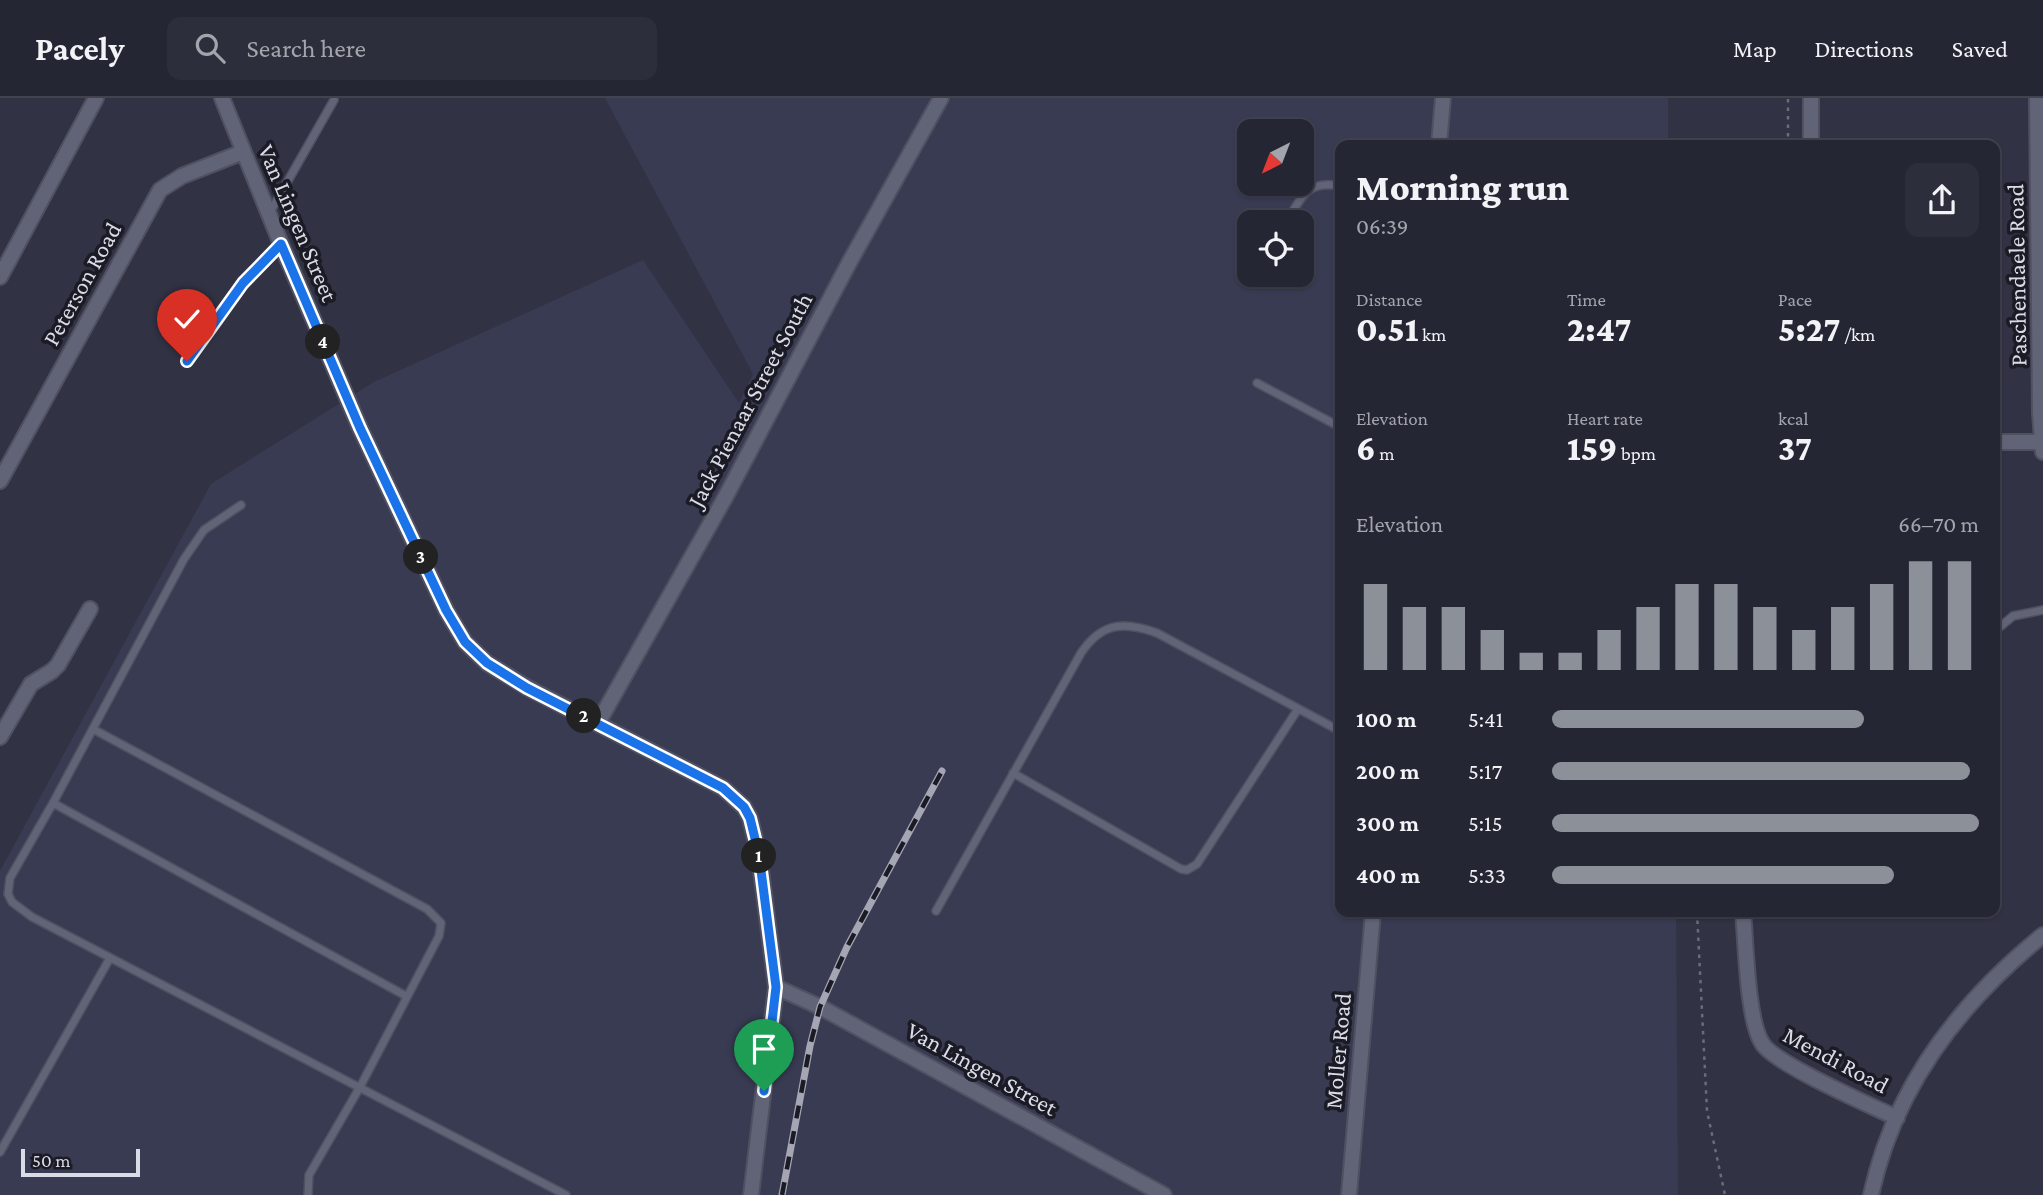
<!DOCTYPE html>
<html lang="en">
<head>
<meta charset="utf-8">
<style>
	:root { --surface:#252634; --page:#2d2e3c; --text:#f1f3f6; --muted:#a3a5ac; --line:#42434f; --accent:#8c9099 }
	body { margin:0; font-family:"Crimson Pro",serif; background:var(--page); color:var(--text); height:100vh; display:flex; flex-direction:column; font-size:26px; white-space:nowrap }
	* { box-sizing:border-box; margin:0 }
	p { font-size:23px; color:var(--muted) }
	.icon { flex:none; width:38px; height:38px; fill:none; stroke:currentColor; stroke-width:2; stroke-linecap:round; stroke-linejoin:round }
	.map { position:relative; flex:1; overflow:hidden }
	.side { position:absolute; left:1335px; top:42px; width:665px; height:777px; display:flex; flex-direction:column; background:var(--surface); border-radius:14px; box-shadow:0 2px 5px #0004,0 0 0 2px var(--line) }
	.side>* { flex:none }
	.needle { width:46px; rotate:222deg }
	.tools { position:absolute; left:1237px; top:21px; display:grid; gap:14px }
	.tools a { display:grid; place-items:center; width:77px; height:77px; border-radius:14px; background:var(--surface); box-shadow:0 2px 5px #0004,0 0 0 2px var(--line); font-size:35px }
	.scale { position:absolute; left:21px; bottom:18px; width:119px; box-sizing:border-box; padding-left:7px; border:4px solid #d9dbe7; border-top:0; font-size:19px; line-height:24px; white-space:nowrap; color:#d9dbe7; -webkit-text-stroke:5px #1a1b24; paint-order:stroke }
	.pin { position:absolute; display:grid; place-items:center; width:60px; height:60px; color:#fff; margin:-72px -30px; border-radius:50% 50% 50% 0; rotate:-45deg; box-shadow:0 0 7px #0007 }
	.pin .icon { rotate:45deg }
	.km { position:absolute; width:35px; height:35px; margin:-18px; border-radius:50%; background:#222; color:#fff; font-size:19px; line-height:35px; text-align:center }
	.round { display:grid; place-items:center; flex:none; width:74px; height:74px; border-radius:14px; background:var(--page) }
	.head { display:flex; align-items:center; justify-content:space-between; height:119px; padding:0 21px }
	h1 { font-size:38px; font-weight:800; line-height:52px }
	.metrics { display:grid; grid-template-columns:repeat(3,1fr); gap:10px; height:119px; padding:7px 21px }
	.metrics div { display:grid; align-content:center }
	.metrics b { font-size:35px; font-weight:800 }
	.metrics small { font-size:19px; font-weight:400 }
	.metrics p { font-size:19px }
	.chart { height:196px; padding:14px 21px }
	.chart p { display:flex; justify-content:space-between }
	.chart svg { width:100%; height:126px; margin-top:7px; stroke:var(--accent); stroke-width:6 }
	ul { padding:0 21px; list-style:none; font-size:23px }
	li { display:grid; grid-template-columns:112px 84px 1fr; align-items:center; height:52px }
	li i { height:18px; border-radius:9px; background:var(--accent) }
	header { display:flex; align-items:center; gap:42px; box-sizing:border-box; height:98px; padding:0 35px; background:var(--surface); border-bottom:2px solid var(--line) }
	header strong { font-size:33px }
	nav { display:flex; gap:38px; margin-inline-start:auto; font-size:24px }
	.search { width:490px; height:63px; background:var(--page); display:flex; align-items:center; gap:18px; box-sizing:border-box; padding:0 24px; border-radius:14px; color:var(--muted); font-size:26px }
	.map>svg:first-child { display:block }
	.built { fill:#393b53; fill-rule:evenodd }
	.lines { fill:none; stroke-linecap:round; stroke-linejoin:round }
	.service-casing { stroke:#4f5060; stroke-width:10 }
	.minor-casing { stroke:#4f5060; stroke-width:18 }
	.path { stroke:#6a6c7c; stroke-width:2.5; stroke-dasharray:3.5 5; stroke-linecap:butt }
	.service { stroke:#616377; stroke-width:7 }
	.minor { stroke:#616377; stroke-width:14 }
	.rail-casing { stroke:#a4a6b4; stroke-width:7 }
	.rail { stroke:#1a1b24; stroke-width:4.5; stroke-dasharray:13; stroke-linecap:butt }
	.route-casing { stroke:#fff; stroke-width:14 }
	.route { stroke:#1a73e8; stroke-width:9 }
	.labels { text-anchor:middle; stroke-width:7; stroke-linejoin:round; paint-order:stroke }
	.street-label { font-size:24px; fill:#d9dbe7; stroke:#1a1b24 }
</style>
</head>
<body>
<header>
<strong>Pacely</strong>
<div class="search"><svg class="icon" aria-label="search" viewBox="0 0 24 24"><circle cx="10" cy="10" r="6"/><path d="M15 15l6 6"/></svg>Search here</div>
<nav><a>Map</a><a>Directions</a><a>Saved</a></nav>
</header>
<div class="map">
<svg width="2043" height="1097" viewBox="0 0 2043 1097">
	<rect width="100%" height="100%" fill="#313345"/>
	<path class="built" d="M605,0H1668V47H1340V814H1676L1678,1097H0V773L211,386L374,284L643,162L739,305L753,276ZM1250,33H1302V86H1250ZM1250,124H1302V177H1250Z"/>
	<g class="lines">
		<g class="service-casing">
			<path id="service" d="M269,116L334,2
				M1288,122C1302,97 1309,82 1340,88
				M187,263L243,185L280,146
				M1257,285L1340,329
				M241,407L204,432L184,461L53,705L10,780L8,796L12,804L32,819L566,1097
				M1995,533L2013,518L2043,512
				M93,631L427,811L441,825L439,838L360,989L309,1077L308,1097
				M1013,675L1181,771L1187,772L1197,766L1298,611
				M53,705L406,898
				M936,813L1081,555C1102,524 1124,523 1157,535L1340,633
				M0,1054L110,860"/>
		</g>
		<g class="minor-casing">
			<path id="minor" d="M222,0L281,146L360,330L446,512L465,544L487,565L528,590L723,690L744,709L750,720L759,757L776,889L751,1097
				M1811,0V47
				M2037,0L2040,315L2043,354
				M1439,47L1443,0
				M0,179L96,0
				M1995,344H2041
				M0,383L160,92L182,78L243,54
				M598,625L726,398L849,165L941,0
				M0,639L31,586L52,573L58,567L90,511
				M1743,814C1746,845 1747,921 1762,945C1774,966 1870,1007 1897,1020
				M776,889L820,909L1164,1097
				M1349,1097L1373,814
				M1871,1097C1894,990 1959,905 2043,837"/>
		</g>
		<path class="path" d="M1788,47V0
			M1697,814L1707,1013L1725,1097"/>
		<use href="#service" class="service"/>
		<use href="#minor" class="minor"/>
		<g class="rail-casing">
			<path id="rail" d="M782,1097L810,948L820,909L847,849L942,673"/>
		</g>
		<use href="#rail" class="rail"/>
	</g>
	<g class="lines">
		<g class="route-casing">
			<path id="route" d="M187,263L243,185L281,146L360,330L446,512L465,544L487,565L527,590L723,690L744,709L750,720L759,757L776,889L764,993"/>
		</g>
		<use href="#route" class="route"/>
	</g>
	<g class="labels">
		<g class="street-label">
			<text transform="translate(298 125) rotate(67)" y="8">Van Lingen Street</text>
			<text transform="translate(2017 177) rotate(-91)" y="8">Paschendaele Road</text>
			<text transform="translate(82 186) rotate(-61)" y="8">Peterson Road</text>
			<text transform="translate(750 302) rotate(-62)" y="8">Jack Pienaar Street South</text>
			<text transform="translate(1338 953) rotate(-85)" y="8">Moller Road</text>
			<text transform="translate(1836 962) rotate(28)" y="8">Mendi Road</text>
			<text transform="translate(982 971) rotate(29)" y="8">Van Lingen Street</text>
		</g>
	</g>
</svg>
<div class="tools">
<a><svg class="needle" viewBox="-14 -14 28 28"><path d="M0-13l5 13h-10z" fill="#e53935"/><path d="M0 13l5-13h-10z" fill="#a3a5ac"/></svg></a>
<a><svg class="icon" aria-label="locate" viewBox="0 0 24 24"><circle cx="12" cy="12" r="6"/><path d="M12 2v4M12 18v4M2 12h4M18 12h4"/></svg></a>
</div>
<div class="scale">50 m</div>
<div class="pin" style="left:764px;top:993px;background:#1e9e55"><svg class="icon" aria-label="arrive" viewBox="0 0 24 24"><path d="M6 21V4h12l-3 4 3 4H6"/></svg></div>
<div class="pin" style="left:187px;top:263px;background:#d93025"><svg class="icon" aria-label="check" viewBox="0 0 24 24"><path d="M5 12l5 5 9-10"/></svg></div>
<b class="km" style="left:759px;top:758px">1</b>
<b class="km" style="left:584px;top:618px">2</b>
<b class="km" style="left:421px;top:459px">3</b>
<b class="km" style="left:323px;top:244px">4</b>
<section class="side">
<div class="head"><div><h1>Morning run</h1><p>06:39</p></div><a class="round"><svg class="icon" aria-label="share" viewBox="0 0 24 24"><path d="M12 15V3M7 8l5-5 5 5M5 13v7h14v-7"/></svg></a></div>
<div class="metrics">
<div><p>Distance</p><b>0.51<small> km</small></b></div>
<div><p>Time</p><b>2:47</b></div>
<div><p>Pace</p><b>5:27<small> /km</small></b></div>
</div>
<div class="metrics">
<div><p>Elevation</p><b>6<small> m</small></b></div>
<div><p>Heart rate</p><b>159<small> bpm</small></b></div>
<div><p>kcal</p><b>37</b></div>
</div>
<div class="chart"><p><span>Elevation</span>66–70 m</p>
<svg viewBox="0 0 160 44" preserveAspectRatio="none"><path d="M5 44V14M15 44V22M25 44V22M35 44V30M45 44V38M55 44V38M65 44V30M75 44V22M85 44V14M95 44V14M105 44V22M115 44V30M125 44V22M135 44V14M145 44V6M155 44V6"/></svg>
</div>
<ul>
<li><b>100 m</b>5:41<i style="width:73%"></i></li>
<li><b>200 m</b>5:17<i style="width:98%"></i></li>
<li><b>300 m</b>5:15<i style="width:100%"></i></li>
<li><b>400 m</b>5:33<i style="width:80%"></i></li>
</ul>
</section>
</div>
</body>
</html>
